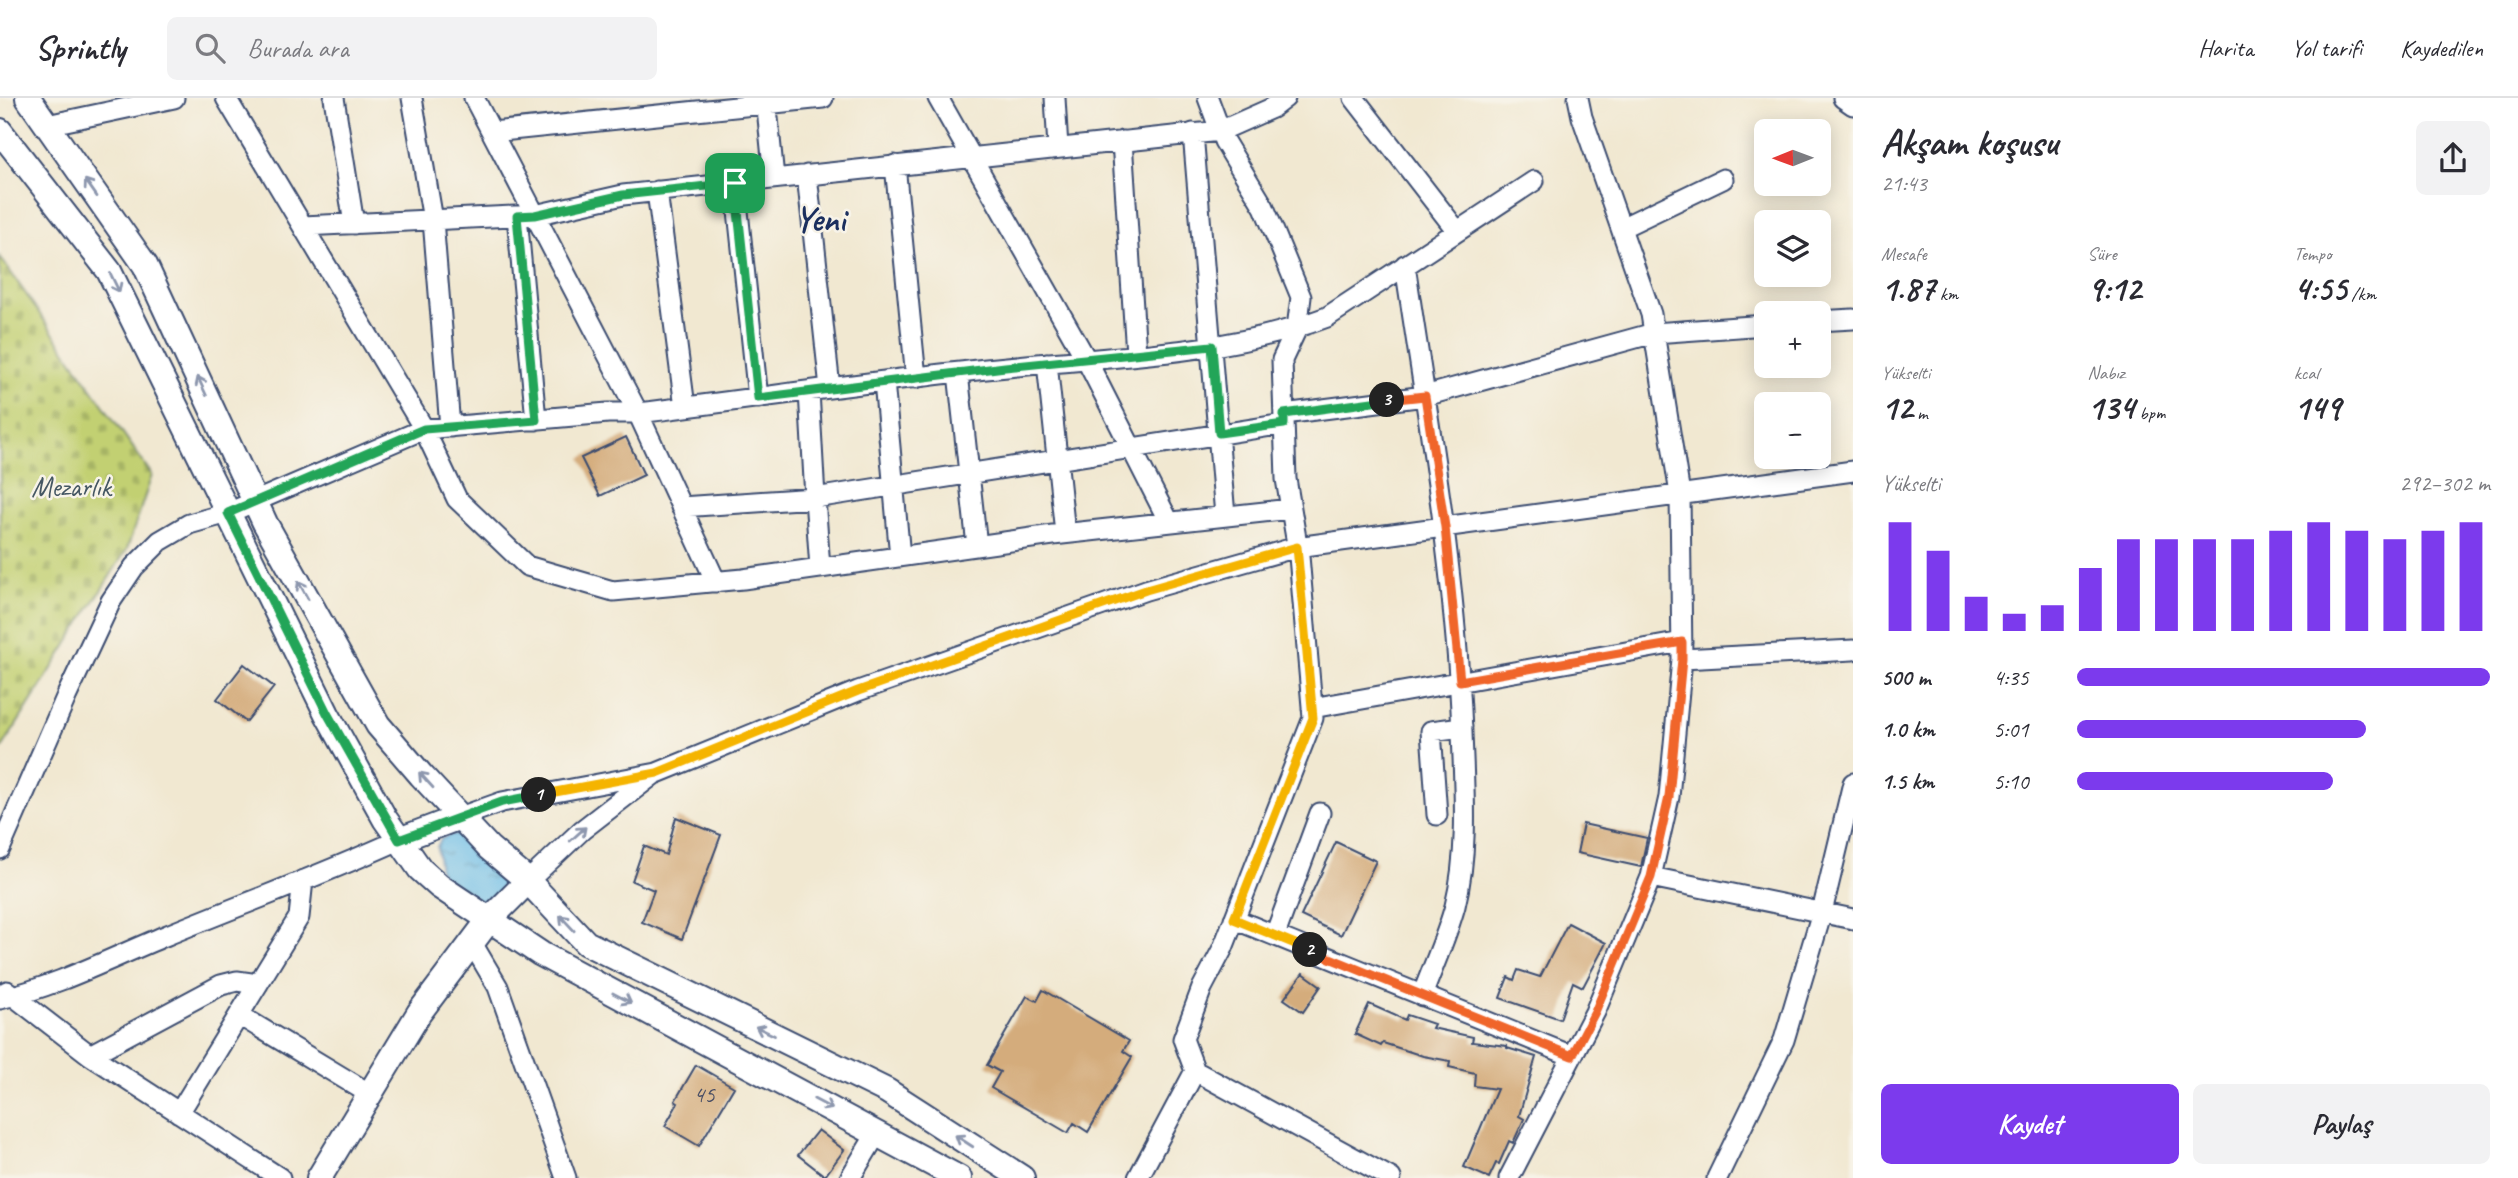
<!DOCTYPE html>
<html lang="tr">
<head>
<meta charset="utf-8">
<style>
	:root { --surface:#fff; --page:#f2f2f3; --text:#2b2b33; --muted:#7c7c81; --line:#e1e1e2; --accent:#7c3aed }
	body { margin:0; font-family:Caveat,sans-serif; background:var(--page); color:var(--text); height:100vh; display:flex; flex-direction:column; font-size:26px; white-space:nowrap }
	* { box-sizing:border-box; margin:0 }
	p { font-size:23px; color:var(--muted) }
	.icon { flex:none; width:38px; height:38px; fill:none; stroke:currentColor; stroke-width:2; stroke-linecap:round; stroke-linejoin:round }
	.map { position:relative; flex:1; overflow:hidden }
	.sheet { display:flex; flex-direction:column; background:var(--surface); width:665px }
	.sheet>* { flex:none }
	.needle { width:46px; rotate:269deg }
	.tools { position:absolute; left:1754px; top:21px; display:grid; gap:14px }
	.tools a { display:grid; place-items:center; width:77px; height:77px; border-radius:10px; background:var(--surface); box-shadow:0 4px 18px #0003; font-size:35px }
	.pin { position:absolute; display:grid; place-items:center; width:60px; height:60px; color:#fff; margin:-30px; border-radius:14px; box-shadow:0 4px 10px #0006 }
	.km { position:absolute; width:35px; height:35px; margin:-18px; border-radius:50%; background:#222; color:#fff; font-size:19px; line-height:35px; text-align:center }
	.round { display:grid; place-items:center; flex:none; width:74px; height:74px; border-radius:10px; background:var(--page) }
	.overview { display:flex; align-items:center; justify-content:space-between; height:119px; padding:0 28px }
	h1 { font-size:38px; font-weight:700; line-height:52px }
	.metrics { display:grid; grid-template-columns:repeat(3,1fr); gap:10px; height:119px; padding:7px 28px }
	.metrics div { display:grid; align-content:center }
	.metrics b { font-size:35px; font-weight:700 }
	.metrics small { font-size:19px; font-weight:400 }
	.metrics p { font-size:19px }
	.chart { height:196px; padding:14px 28px }
	.chart p { display:flex; justify-content:space-between }
	.chart svg { width:100%; height:126px; margin-top:7px; stroke:var(--accent); stroke-width:6 }
	.cta { display:flex; gap:14px; margin-top:auto; padding:14px 28px }
	.cta a { flex:1; height:80px; border-radius:10px; background:var(--accent); color:#fff; font-size:28px; font-weight:700; line-height:80px; text-align:center }
	.cta a+a { background:var(--page); color:var(--text) }
	ul { padding:0 28px; list-style:none; font-size:23px }
	li { display:grid; grid-template-columns:112px 84px 1fr; align-items:center; height:52px }
	li i { height:18px; border-radius:9px; background:var(--accent) }
	header { display:flex; align-items:center; gap:42px; box-sizing:border-box; height:98px; padding:0 35px; background:var(--surface); border-bottom:2px solid var(--line) }
	header strong { font-size:33px }
	nav { display:flex; gap:38px; margin-inline-start:auto; font-size:24px }
	.search { width:490px; height:63px; background:var(--page); display:flex; align-items:center; gap:18px; box-sizing:border-box; padding:0 24px; border-radius:10px; color:var(--muted); font-size:26px }
	main { display:flex; flex:1; min-height:0 }
	.map>svg:first-child { display:block }
	.cemetery { fill:url(#cemetery-stones); stroke:#6e8068; stroke-width:2 }
	.water { fill:url(#water-ripples); stroke:#4476a3; stroke-width:2 }
	.building { fill:#d4ac7b }
	.lines { fill:none; stroke-linecap:round; stroke-linejoin:round }
	.minor-casing { stroke:#3b4b6f; stroke-width:23 }
	.major-casing { stroke:#3b4b6f; stroke-width:28 }
	.minor { stroke:#fff; stroke-width:19 }
	.major { stroke:#fff; stroke-width:24 }
	.oneway { stroke:#8d97ae }
	.split-1-casing { stroke:#fff; stroke-width:14 }
	.split-2-casing { stroke:#fff; stroke-width:14 }
	.split-3-casing { stroke:#fff; stroke-width:14 }
	.split-4-casing { stroke:#fff; stroke-width:14 }
	.split-1 { stroke:#22a559; stroke-width:9 }
	.split-2 { stroke:#f5b400; stroke-width:9 }
	.split-3 { stroke:#f0652b; stroke-width:9 }
	.split-4 { stroke:#22a559; stroke-width:9 }
	.labels { text-anchor:middle; stroke-width:5; stroke-linejoin:round; paint-order:stroke }
	.number-label { font-size:24px; fill:#494e65 }
	.park-label { font-size:28px; fill:#455763; stroke:#f7f3e8 }
	.district-label { font-size:35px; font-weight:bold; fill:#1b2f5e; stroke:#f7f3e8 }
</style>
</head>
<body>
<header>
<strong>Sprintly</strong>
<div class="search"><svg class="icon" aria-label="search" viewBox="0 0 24 24"><circle cx="10" cy="10" r="6"/><path d="M15 15l6 6"/></svg>Burada ara</div>
<nav><a>Harita</a><a>Yol tarifi</a><a>Kaydedilen</a></nav>
</header>
<main>
<div class="map">
<svg width="1853" height="1080" viewBox="0 0 1853 1080">
	<defs>
		<pattern id="cemetery-stones" width="16" height="16" patternUnits="userSpaceOnUse" patternTransform="scale(1.75)"><rect width="16" height="16" fill="#c2d072"/><path d="M2 7V4a2 2 0 0 1 4 0v3zM10 15v-3a2 2 0 0 1 4 0v3z" fill="#a6b365"/></pattern>
		<pattern id="water-ripples" width="26" height="14" patternUnits="userSpaceOnUse" patternTransform="scale(1.75)"><rect width="26" height="14" fill="#6dbee8"/><path d="M2 4q2-2 4 0t4 0M15 11q2-2 4 0t4 0" fill="none" stroke="#599bbf"/></pattern>
	</defs>
	<rect width="100%" height="100%" fill="#f7f3e8"/>
	<filter id="ink" filterUnits="userSpaceOnUse"><feTurbulence type="fractalNoise" baseFrequency=".0143" numOctaves="2"/><feDisplacementMap in="SourceGraphic" scale="14" xChannelSelector="R" yChannelSelector="G"/><feConvolveMatrix kernelMatrix="1 2 1 2 8 2 1 2 1" color-interpolation-filters="sRGB"/></filter>
	<filter id="wash" filterUnits="userSpaceOnUse"><feTurbulence type="fractalNoise" baseFrequency=".00686" numOctaves="4" result="noise"/><feDisplacementMap in="SourceGraphic" scale="28" xChannelSelector="R" yChannelSelector="G"/><feGaussianBlur stdDeviation="1.57" result="paint"/><feColorMatrix in="noise" values="0 0 0 0 0 0 0 0 0 0 0 0 0 0 0 0 0 1.4 0 .05"/><feComposite in="paint" operator="in"/></filter>
	<g filter="url(#wash)">
		<rect width="100%" height="100%" fill="#f1e8d1"/>
		<path class="cemetery" d="M0,159L152,377L127,451L0,653Z"/>
		<path class="water" d="M452,736L464,737L494,767L502,781L504,796L483,810L440,775L437,749L441,741Z"/>
		<g id="blocks">
			<path class="building" d="M626,339L644,377L600,398L581,360Z
				M244,566L274,589L246,624L217,601Z
				M676,719L721,737L682,841L642,824L654,792L632,783L644,748L666,757Z
				M1583,726L1647,740L1641,769L1577,755Z
				M1336,744L1376,763L1341,837L1301,818Z
				M1568,825L1606,845L1583,889L1573,884L1560,921L1500,900L1508,879L1514,882L1518,872L1540,879Z
				M1303,875L1321,888L1303,914L1284,901Z
				M1043,892L1129,943L1123,953L1132,959L1088,1034L1074,1025L1068,1035L991,990L1000,974L987,967L1027,898L1037,903Z
				M1369,906L1405,922L1407,917L1434,926L1432,930L1473,939L1472,944L1507,948V950L1536,959L1519,1018L1524,1021L1513,1045L1509,1043L1499,1066L1496,1065L1489,1080L1464,1069L1497,991L1474,988L1475,975L1449,969L1450,963L1423,958L1383,945L1381,948L1355,936Z
				M696,967L734,989L699,1048L665,1028L678,1005L675,1003Z
				M818,1032L844,1052L825,1078L798,1057Z"/>
		</g>
	</g>
	<g filter="url(#ink)">
		<use href="#blocks" fill-opacity="0" stroke="#3b4b6f" stroke-width="2"/>
		<g class="lines">
			<g class="minor-casing">
				<path id="minor" d="M226,0L424,331L457,401L527,468L613,493L743,481L1053,437L1291,411
					M334,0L354,126
					M412,0L433,122L450,329
					M474,0L638,315L716,484
					M766,0L774,80
					M938,0L1086,261L1169,424
					M1055,0L1058,50
					M1354,0L1457,133
					M1843,0L1853,7
					M47,27L174,0
					M492,34L823,0
					M1193,35L1225,418
					M1122,43L1136,256
					M895,67L916,280
					M807,77L830,290
					M735,85L758,300
					M657,93L685,309
					M517,118L536,322
					M303,128L535,117L623,97L1220,33L1272,10L1285,0
					M1621,130L1723,81
					M1405,167C1428,322 1456,477 1462,634C1464,692 1469,752 1455,808C1447,838 1433,868 1422,898
					M1818,223L1853,221
					M1047,265L1065,435
					M958,275L977,448
					M884,283L900,459
					M1284,316L1425,298L1654,235L1766,227
					M681,409L815,400L809,293
					M820,470L815,400L1284,326
					M1682,561L1853,552
					M1312,610L1682,544
					M1437,717L1431,633L1462,629
					M460,719L502,704L657,675L858,593L1146,492L1297,449L1853,373
					M0,751L67,597L111,503L134,469L160,443L189,426L228,415L424,331L608,315H638C761,300 884,281 1007,269C1114,258 1226,257 1327,219L1534,83
					M1651,779L1853,821
					M528,783L582,732L653,677
					M1234,821L1572,958
					M1275,837L1320,715
					M472,845L498,889L566,1080
					M7,893L90,957L280,1080
					M0,901C58,888 111,860 165,838C243,806 322,777 399,742
					M239,917L370,996
					M90,957L221,887L237,883L258,886
					M1195,973L1391,1080
					M179,1015L299,819L303,782
					M850,1080L877,1035
					M1138,1080L1195,973L1183,941L1202,890L1223,850L1313,620L1299,458L1286,381L1282,262L1297,230L1301,199L1264,109L1224,43L1208,0
					M1509,1080L1595,914L1651,779L1669,699L1682,561L1680,396L1651,216L1582,19L1578,0
					M1717,1080L1784,942L1822,814L1853,685"/>
			</g>
			<g class="major-casing">
				<path id="major" d="M28,0L145,167L265,425L378,627L421,677L489,750L528,783L586,845L887,993L1022,1080
					M0,33L109,173L327,616L385,721L420,771L439,788L541,856L959,1080
					M399,742L460,719
					M319,1080L419,915L489,822L528,783"/>
			</g>
			<use href="#minor" class="minor"/>
			<use href="#major" class="major"/>
		</g>
		<defs><path id="oneway-shaft" d="M-6 0H5M1.5-3L5.5 0L1.5 3" fill="none" stroke-width="1.6" stroke-linecap="round" stroke-linejoin="round" transform="scale(1.75)"/></defs>
		<g class="oneway">
			<use href="#oneway-shaft" transform="translate(91 90) rotate(-125)"/>
			<use href="#oneway-shaft" transform="translate(115 185) rotate(64)"/>
			<use href="#oneway-shaft" transform="translate(202 288) rotate(-115)"/>
			<use href="#oneway-shaft" transform="translate(303 492) rotate(-119)"/>
			<use href="#oneway-shaft" transform="translate(426 682) rotate(-132)"/>
			<use href="#oneway-shaft" transform="translate(578 736) rotate(-42)"/>
			<use href="#oneway-shaft" transform="translate(567 825) rotate(-133)"/>
			<use href="#oneway-shaft" transform="translate(622 900) rotate(28)"/>
			<use href="#oneway-shaft" transform="translate(765 933) rotate(-154)"/>
			<use href="#oneway-shaft" transform="translate(823 1006) rotate(28)"/>
			<use href="#oneway-shaft" transform="translate(964 1043) rotate(-147)"/>
		</g>
	</g>
	<g class="lines" filter="url(#ink)">
		<g class="split-1-casing">
			<path id="split-1" d="M539,697L502,704L399,742L327,615L228,415L424,331L536,322L517,118L535,117L623,97L735,85"/>
		</g>
		<g class="split-2-casing">
			<path id="split-2" d="M539,697L657,675L858,593L1146,492L1297,449L1313,620L1234,821L1310,852"/>
		</g>
		<g class="split-3-casing">
			<path id="split-3" d="M1310,852L1572,958L1595,914L1651,779L1669,699L1682,561V544L1460,583L1445,429L1425,298L1387,302"/>
		</g>
		<g class="split-4-casing">
			<path id="split-4" d="M735,85L758,300L1005,269L1212,248L1219,335L1284,326V316L1387,302"/>
		</g>
		<use href="#split-1" class="split-1"/>
		<use href="#split-2" class="split-2"/>
		<use href="#split-3" class="split-3"/>
		<use href="#split-4" class="split-4"/>
	</g>
	<g class="labels">
		<g class="number-label">
			<text x="704" y="1004">45</text>
		</g>
		<g class="park-label">
			<text x="71" y="398">Mezarlık</text>
		</g>
		<g class="district-label">
			<text x="820" y="133">Yeni</text>
		</g>
	</g>
</svg>
<div class="tools">
<a><svg class="needle" viewBox="-14 -14 28 28"><path d="M0-13l5 13h-10z" fill="#e53935"/><path d="M0 13l5-13h-10z" fill="#7c7c81"/></svg></a>
<a><svg class="icon" aria-label="layers" viewBox="0 0 24 24"><path d="M12 4l9 5-9 5-9-5zM3 14l9 5 9-5"/></svg></a>
<a>+</a>
<a>−</a>
</div>
<div class="pin" style="left:735px;top:85px;background:#1e9e55"><svg class="icon" aria-label="arrive" viewBox="0 0 24 24"><path d="M6 21V4h12l-3 4 3 4H6"/></svg></div>
<b class="km" style="left:539px;top:697px">1</b>
<b class="km" style="left:1310px;top:852px">2</b>
<b class="km" style="left:1387px;top:302px">3</b>
</div>
<section class="sheet">
<div class="overview"><div><h1>Akşam koşusu</h1><p>21:43</p></div><a class="round"><svg class="icon" aria-label="share" viewBox="0 0 24 24"><path d="M12 15V3M7 8l5-5 5 5M5 13v7h14v-7"/></svg></a></div>
<div class="metrics">
<div><p>Mesafe</p><b>1.87<small> km</small></b></div>
<div><p>Süre</p><b>9:12</b></div>
<div><p>Tempo</p><b>4:55<small> /km</small></b></div>
</div>
<div class="metrics">
<div><p>Yükselti</p><b>12<small> m</small></b></div>
<div><p>Nabız</p><b>134<small> bpm</small></b></div>
<div><p>kcal</p><b>149</b></div>
</div>
<div class="chart"><p><span>Yükselti</span>292–302 m</p>
<svg viewBox="0 0 160 44" preserveAspectRatio="none"><path d="M5 44V6M15 44V16M25 44V32M35 44V38M45 44V35M55 44V22M65 44V12M75 44V12M85 44V12M95 44V12M105 44V9M115 44V6M125 44V9M135 44V12M145 44V9M155 44V6"/></svg>
</div>
<ul>
<li><b>500 m</b>4:35<i style="width:100%"></i></li>
<li><b>1.0 km</b>5:01<i style="width:70%"></i></li>
<li><b>1.5 km</b>5:10<i style="width:62%"></i></li>
</ul>
<div class="cta"><a>Kaydet</a><a>Paylaş</a></div>
</section>
</main>
</body>
</html>
